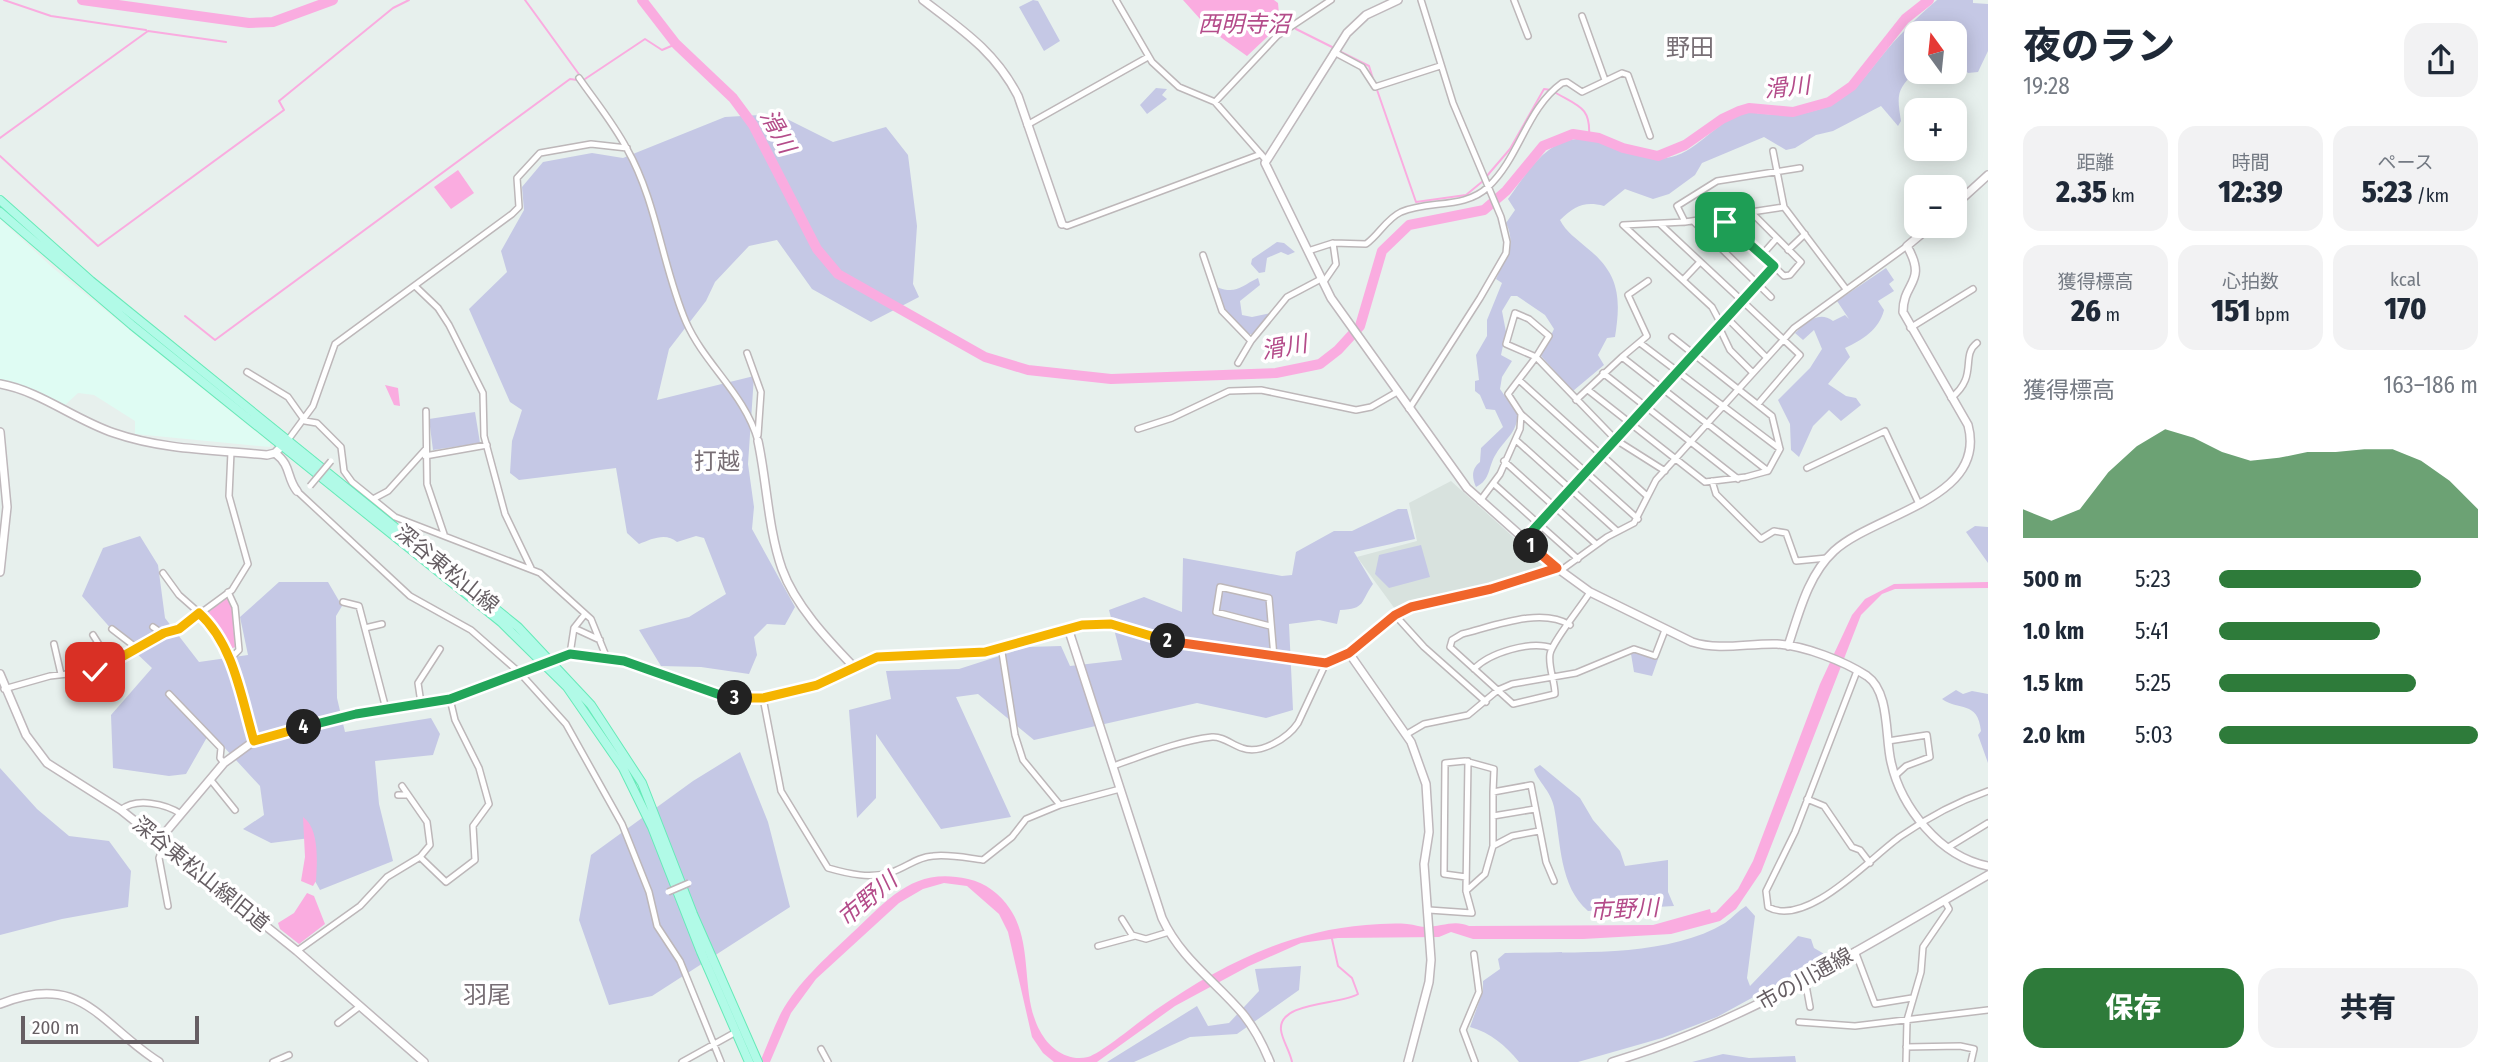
<!DOCTYPE html>
<html lang="ja">
<head>
<meta charset="utf-8">
<style>
	:root { --surface:#fff; --page:#f2f2f3; --text:#1f2937; --muted:#747a83; --accent:#2e7b3a }
	body { margin:0; font-family:"Fira Sans Condensed","Noto Sans JP",sans-serif; background:var(--page); color:var(--text); height:100vh; display:flex; flex-direction:column; font-size:26px; white-space:nowrap }
	* { box-sizing:border-box; margin:0 }
	p { font-size:23px; color:var(--muted) }
	.icon { flex:none; width:38px; height:38px; fill:none; stroke:currentColor; stroke-width:2; stroke-linecap:round; stroke-linejoin:round }
	.map { position:relative; flex:1; overflow:hidden }
	.sheet { display:flex; flex-direction:column; background:var(--surface); width:525px }
	.sheet>* { flex:none }
	.needle { width:46px; rotate:345deg }
	.fabs { position:absolute; left:1904px; top:21px; display:grid; gap:14px }
	.fabs a { display:grid; place-items:center; width:63px; height:63px; border-radius:14px; background:var(--surface); box-shadow:0 4px 18px #0003; font-size:35px }
	.scale { position:absolute; left:21px; bottom:18px; width:178px; box-sizing:border-box; padding-left:7px; border:4px solid #665e63; border-top:0; font-size:19px; line-height:24px; white-space:nowrap; color:#665e63; -webkit-text-stroke:5px #fff; paint-order:stroke }
	.pin { position:absolute; display:grid; place-items:center; width:60px; height:60px; color:#fff; margin:-30px; border-radius:14px; box-shadow:0 4px 10px #0006 }
	.km { position:absolute; width:35px; height:35px; margin:-18px; border-radius:50%; background:#222; color:#fff; font-size:19px; line-height:35px; text-align:center }
	.round { display:grid; place-items:center; flex:none; width:74px; height:74px; border-radius:21px; background:var(--page) }
	.head { display:flex; align-items:center; justify-content:space-between; height:119px; padding:0 35px }
	h1 { font-size:38px; font-weight:800; line-height:52px }
	.metrics { display:grid; grid-template-columns:repeat(3,1fr); gap:10px; height:119px; padding:7px 35px }
	.metrics div { display:grid; align-content:center; border-radius:18px; background:var(--page); text-align:center }
	.metrics b { font-size:30px; font-weight:800 }
	.metrics small { font-size:19px; font-weight:400 }
	.metrics p { font-size:19px }
	.chart { height:196px; padding:14px 35px }
	.chart p { display:flex; justify-content:space-between }
	.chart svg { width:100%; height:126px; margin-top:7px; fill:var(--accent); opacity:.7 }
	.primary-button { display:flex; gap:14px; margin-top:auto; padding:14px 35px }
	.primary-button a { flex:1; height:80px; border-radius:21px; background:var(--accent); color:#fff; font-size:28px; font-weight:800; line-height:80px; text-align:center }
	.primary-button a+a { background:var(--page); color:var(--text) }
	ul { padding:0 35px; list-style:none; font-size:23px }
	li { display:grid; grid-template-columns:112px 84px 1fr; align-items:center; height:52px }
	li i { height:18px; border-radius:9px; background:var(--accent) }
	main { display:flex; flex:1; min-height:0 }
	.map>svg:first-child { display:block }
	.commercial { fill:#dffcf3 }
	.education { fill:#d8e2de }
	.green { fill:#c5c8e5 }
	.water { fill:#faace0 }
	.lines { fill:none; stroke-linecap:round; stroke-linejoin:round }
	.stream { stroke:#faace0; stroke-width:2 }
	.river { stroke:#faace0; stroke-width:10 }
	.street-casing { stroke:#bdb7b9; stroke-width:8 }
	.secondary-casing { stroke:#bfb8bc; stroke-width:10 }
	.primary-casing { stroke:#66eab8; stroke-width:10 }
	.street { stroke:#fff; stroke-width:5 }
	.secondary { stroke:#fff; stroke-width:7 }
	.primary { stroke:#b1fae7; stroke-width:8 }
	.street-bridge-casing { stroke:#bdb7b9; stroke-width:8; stroke-linecap:butt }
	.street-bridge { stroke:#fff; stroke-width:5 }
	.split-1-casing { stroke:#fff; stroke-width:14 }
	.split-2-casing { stroke:#fff; stroke-width:14 }
	.split-3-casing { stroke:#fff; stroke-width:14 }
	.split-4-casing { stroke:#fff; stroke-width:14 }
	.split-5-casing { stroke:#fff; stroke-width:14 }
	.split-1 { stroke:#22a559; stroke-width:9 }
	.split-2 { stroke:#f0652b; stroke-width:9 }
	.split-3 { stroke:#f5b400; stroke-width:9 }
	.split-4 { stroke:#22a559; stroke-width:9 }
	.split-5 { stroke:#f5b400; stroke-width:9 }
	.labels { text-anchor:middle; stroke-width:7; stroke-linejoin:round; paint-order:stroke }
	.street-label { font-size:21px; fill:#665e63; stroke:#fff }
	.water-label { font-size:23px; font-style:italic; fill:#b44c8a; stroke:#fff }
	.neighbourhood-label { font-size:23px; fill:#786f75; stroke:#fff }
	.quarter-label { font-size:24px; fill:#786f75; stroke:#fff }
</style>
</head>
<body>
<main>
<div class="map">
<svg width="1988" height="1062" viewBox="0 0 1988 1062">
	<rect width="100%" height="100%" fill="#e7f0ed"/>
	<path class="commercial" d="M0,219L53,268L270,443V447L135,434V421L94,395L78,393L65,405L35,390L0,379Z"/>
	<path class="education" d="M1451,481L1542,563L1541,567L1468,590L1416,599L1395,609L1357,557L1417,541L1409,503Z"/>
	<path class="green" d="M1033,0L1038,1L1060,41L1044,51L1019,7Z
		M1937,0H1973V3L1988,4V51L1978,72L1968,73C1956,62 1955,49 1955,33H1916V71C1896,90 1897,95 1901,121L1898,126L1881,106L1833,131L1816,135L1795,148L1786,150L1764,137L1702,163L1695,175L1669,194L1653,199L1625,189L1604,206C1584,201 1575,206 1560,220C1566,232 1577,239 1587,248C1620,274 1621,299 1615,337L1607,338L1598,355L1604,365L1573,391L1541,356L1554,329L1545,315L1517,296H1511L1502,311L1506,332L1501,355L1512,361L1502,377L1500,389L1518,415C1516,434 1505,439 1496,454C1488,466 1491,480 1476,487C1472,478 1471,469 1480,462L1481,448L1503,427L1495,410L1486,409L1480,395L1475,391V381L1479,380L1476,355L1487,336V320L1502,283L1496,279C1505,258 1517,246 1506,223L1515,210L1508,199C1534,163 1556,123 1610,145C1627,152 1646,161 1666,158C1695,155 1715,122 1743,113C1750,111 1757,114 1764,114C1791,116 1812,115 1836,102C1856,91 1867,74 1881,57C1897,37 1917,17 1937,0Z
		M1156,88L1167,89L1162,95L1167,99L1147,114L1140,105Z
		M777,114L833,142L886,127L908,155L917,226L913,284L919,297L871,322L812,289L777,240L749,246L715,282L706,301L669,349L657,400L754,376L748,464L754,507L752,529L795,607L785,625L767,624L754,637L757,655L749,674L701,667L661,666L639,630L689,617L726,594L704,538L696,536L677,542C666,532 651,539 639,544L627,533L616,468L519,480L510,473L512,441L522,410L510,402L469,309L507,272L501,251L524,210L522,187L543,162L592,153L623,158L725,117Z
		M1277,242L1284,243L1295,252L1288,255L1281,252L1267,258L1265,272L1259,273L1251,264L1252,259Z
		M1886,268L1894,280L1889,284L1894,291L1878,301L1884,310C1879,330 1862,340 1845,348L1850,357L1828,384L1846,396L1856,398L1861,405L1841,421L1829,410L1813,426L1799,457L1791,450L1790,424L1778,400L1810,368L1822,349L1814,330L1803,340L1795,333C1806,323 1818,310 1833,321L1845,315L1849,319L1837,301Z
		M1258,278L1260,285L1240,301L1242,315L1252,317L1271,313L1252,334H1247L1224,311L1217,287C1236,295 1241,286 1258,278Z
		M475,412L480,443L433,450L429,419Z
		M1398,509H1407L1415,539L1354,552L1373,584C1360,602 1366,609 1340,610L1337,624L1319,620L1289,624L1293,710L1266,718L1197,703L1034,740L978,694L956,697L1011,817L941,829L876,734V798L857,818L849,710L891,699L886,671L959,669L1027,647L1061,646L1070,666L1122,660L1109,610L1144,597L1182,612L1183,558L1282,576L1292,575L1296,552L1334,531H1352Z
		M1975,526L1988,527V563L1966,532Z
		M140,536L158,565L165,618L199,662L248,655L240,617L279,582H328L342,606L336,616L337,698L345,732L431,718L440,734L433,755L375,761L379,804L393,861L320,890L310,872V838L271,843L243,829L264,815L260,786L210,732L186,774L169,776L113,768L111,715L152,668L114,632L82,596L103,548Z
		M1421,545L1430,577L1389,588L1375,574L1379,555Z
		M1637,652L1658,659L1652,676L1634,672L1631,654Z
		M1956,690L1963,694L1972,691L1988,694V763L1978,735L1981,731C1978,700 1958,711 1942,699Z
		M740,752L768,822L790,907L652,996L609,1005L579,920L591,855L693,781Z
		M1540,765L1580,798L1593,820L1620,851L1625,866L1668,860V892L1674,906L1588,911C1559,886 1561,842 1554,807C1551,791 1536,779 1534,769Z
		M0,768L37,809L69,836L109,841L131,871L128,907L62,919L0,935Z
		M1746,906L1755,916L1747,978L1750,986L1798,936L1811,939L1814,948L1826,955L1823,959L1717,1017L1662,1038L1578,1062H1519C1505,1045 1491,1033 1470,1027L1483,991V981L1500,969L1498,959L1505,953C1572,951 1665,959 1725,923C1732,918 1738,911 1746,906Z
		M1301,966L1299,990L1237,1034L1190,1037L1134,1062H1107L1197,1006L1208,1026L1229,1023L1259,991L1255,969Z
		M1723,1054L1749,1058L1795,1056L1796,1062H1692Z"/>
	<path class="water" d="M1183,0H1274L1278,3L1280,25L1247,56L1209,29Z
		M458,170L474,193L451,209L434,187Z
		M385,385L398,388L400,406L394,405Z
		M1988,582V588L1895,589L1882,594L1861,615L1761,872L1736,909L1720,921L1671,934L1583,939H1473L1451,932L1439,937L1338,938L1301,943L1249,966L1175,1006L1097,1062H1054L1043,1053L1032,1037L1008,932L999,914L967,886L944,883L923,889L899,903L816,979L791,1013L770,1062H760C767,1046 773,1029 781,1013C798,982 826,958 851,934C888,900 913,866 968,879C986,883 1000,894 1010,909C1034,944 1020,995 1040,1031C1049,1048 1067,1062 1088,1057C1102,1053 1142,1019 1157,1009C1221,965 1289,931 1366,925C1383,924 1403,922 1418,926C1436,930 1452,918 1469,926L1653,925L1710,909L1711,913L1716,912L1738,889L1753,861L1820,684L1852,615L1865,599L1894,584Z
		M229,597L232,607L235,647L229,650L206,613Z
		M303,817C320,829 317,863 316,881L313,886L301,881L305,857Z
		M307,893L314,896L325,924L299,944L280,929L278,923L294,913Z"/>
	<g class="lines">
		<path class="stream" d="M4,0L51,16L146,30
			M525,0L581,77
			M1279,12L1296,29L1334,48
			M1339,51L1369,66L1374,82
			M582,81L645,39L662,50L676,44
			M1376,87L1416,202L1466,195L1483,181
			M1556,93C1578,106 1591,107 1589,136
			M0,138L148,31L226,42
			M0,156L98,246L284,110L279,101L393,8L409,0
			M1486,177L1510,149L1544,89L1551,90
			M185,316L215,340L570,79L577,80
			M1292,1062C1290,1051 1282,1040 1281,1030C1278,1001 1342,1005 1358,994L1352,978L1338,966L1332,939"/>
		<path class="river" d="M82,0L249,23L273,22L333,0
			M642,0L676,44L733,98L753,125L817,249L838,274L985,357L1028,370L1111,379L1276,373L1320,364L1338,350L1360,326L1382,251L1409,225L1484,210L1506,191L1543,146L1573,134L1599,138L1623,148L1658,156L1685,145L1722,119L1739,111L1749,108L1793,112L1829,102L1852,86L1905,19L1929,0"/>
		<g class="street-casing">
			<path id="street" d="M1116,0L1152,62L1179,87L1215,102L1266,160
				M1514,0L1528,36
				M1582,16L1605,80
				M1334,52L1362,67L1375,87L1440,66
				M579,78C595,101 614,124 627,149C657,202 662,266 686,322C705,365 745,394 758,441
				M1215,102L1277,36L1331,0
				M1027,125L1148,57
				M1773,151L1784,207
				M1723,217L1784,276L1790,275L1801,262L1752,213
				M1693,221L1771,297
				M1685,222L1677,206L1717,181L1800,168
				M1062,224L1067,226L1261,154
				M1660,224L1800,355L1758,404
				M1788,250L1805,234
				M1308,251L1333,243L1366,244C1379,235 1386,219 1401,212C1429,200 1465,209 1488,187C1520,157 1526,109 1562,83L1567,82L1582,92L1622,73L1628,75L1650,136
				M1203,255L1222,311L1251,341
				M1762,255L1776,239
				M1683,280L1700,262
				M1323,283L1336,264L1333,243
				M415,286L438,308L449,325L483,393L484,436L505,514L531,568
				M1515,313L1529,319L1549,336L1536,357L1506,344Z
				M1727,318L1766,357
				M1721,324L1712,307L1623,225L1685,222L1784,207L1846,289
				M1719,327L1730,350L1753,373
				M1910,328L1973,289
				M1640,343L1780,449
				M747,353L761,392L758,435
				M1622,357L1647,336L1628,295L1648,281
				M1238,363L1251,341L1287,297L1321,279
				M247,372L288,397L305,421L317,423L341,447L344,471L352,482L395,517L540,573L591,619L606,656
				M1603,373L1738,479
				M1519,380L1647,496
				M1588,390L1705,482L1746,477L1768,471L1780,449L1772,416L1672,337
				M1951,398C1979,376 1960,356 1977,343
				M1576,400L1622,357L1768,471
				M1409,409L1480,298L1506,253L1507,242L1501,217L1453,103L1421,0
				M426,411L427,484L444,534
				M1138,429L1172,418L1229,391L1261,390L1356,410L1371,407L1397,392
				M288,440L313,406L335,344L512,214L519,207L517,178L540,153L591,144L627,148
				M1516,440L1617,531
				M425,456L487,445
				M1504,461L1596,544
				M1807,468L1885,431L1919,504
				M1712,481L1716,494L1761,539L1774,531L1786,533L1796,561L1827,558
				M1494,484L1578,559
				M297,491L410,596L471,630L520,673L566,724L622,824L649,892L657,926L680,961L721,1062
				M373,499L388,491L425,450
				M1480,501L1500,474L1520,429L1521,414
				M1638,519L1521,414L1508,394L1536,357L1616,440L1665,471
				M1523,540L1774,266
				M1560,571L1607,537L1634,523L1656,480L1794,328L1907,246
				M163,573L179,595L213,625L222,642L254,741
				M228,592L235,607L239,650L230,659
				M343,602L359,606L386,709
				M1395,615L1424,647L1486,702
				M1570,625C1541,607 1494,626 1462,634L1452,640L1450,647L1513,704L1555,694C1555,681 1548,667 1550,654C1552,642 1581,607 1590,592
				M1270,626L1216,612L1220,587L1269,598L1274,657
				M153,627L163,634
				M365,628L382,624
				M574,628L600,640
				M112,629L138,649
				M93,635L112,665
				M54,644L61,674
				M1001,646L1015,735L1023,760L1060,805
				M570,654L574,628L585,614
				M1474,669C1489,653 1531,640 1552,648
				M1857,671L1795,832L1766,891L1768,907C1807,929 1873,855 1901,836C1927,818 1959,801 1988,791
				M4,689L50,676L103,670L164,633L179,629L232,590L248,564L229,496L231,452
				M169,694L221,748L220,758L224,763
				M763,698L781,791L828,868C849,874 870,879 892,872C907,867 917,857 933,856C949,854 967,858 983,860L1012,837L1026,819L1060,805L1120,789
				M421,703L418,683L440,649
				M1407,734L1424,724L1468,715L1498,690L1512,684L1576,673L1634,649L1655,656L1665,630
				M1888,741L1927,735L1930,757L1906,766L1895,776
				M1468,761L1466,891L1485,874L1493,846L1512,836L1539,831
				M1113,766C1145,755 1178,741 1212,737C1223,736 1232,745 1242,748C1261,755 1288,738 1298,723L1326,663
				M210,779L235,810
				M398,795H408
				M1807,799L1824,806L1852,847L1860,850L1870,863
				M121,810C136,797 166,804 181,814
				M1493,816L1535,809
				M164,845L159,858L168,906
				M1493,846V792
				M1947,848L1988,823
				M420,857L446,882L475,860L473,826L489,804L479,768L455,720L450,699
				M1466,877L1444,874L1445,763L1465,761L1494,769L1493,792L1531,785L1546,862L1554,881
				M1429,910L1472,913L1466,891
				M1122,919L1132,935L1146,939L1169,932
				M1098,946L1135,936
				M297,951L360,906L387,877L420,857L430,845L427,822L402,786
				M1855,951L1875,1004L1912,998
				M1474,954L1479,992L1463,1030L1475,1062
				M1805,980L1810,1007
				M1799,1022L1855,1026L1988,1010
				M338,1023L359,1007
				M1906,1047L1960,1046L1974,1049L1971,1062
				M821,1049L828,1062
				M273,1062L289,1055
				M682,1062L736,1032
				M1906,1062L1907,1020L1921,972L1923,947L1949,909L1944,900"/>
		</g>
		<g class="secondary-casing">
			<path id="secondary" d="M923,0C961,29 995,51 1018,96L1062,224
				M1398,0L1366,15L1347,33L1265,163L1331,298L1467,488L1557,568L1590,592L1692,642C1720,651 1748,643 1777,644C1805,646 1844,661 1867,676C1890,692 1885,737 1891,762C1901,807 1940,857 1988,866
				M1955,205L1988,175
				M0,384C40,391 75,420 114,433C163,450 216,450 267,455L275,453L284,444
				M0,432L7,507L0,572
				M758,441C767,483 768,529 782,569C795,605 827,639 853,666
				M275,453C292,466 286,477 297,491
				M1068,628L1162,918C1181,959 1215,981 1243,1014C1255,1029 1263,1045 1270,1062
				M1788,646C1799,613 1808,575 1834,551C1874,514 1988,499 1968,425L1903,312C1903,281 1928,283 1907,246L1931,226
				M1349,653L1411,742L1426,784L1429,832L1424,864L1431,960L1429,982L1408,1062
				M0,674L26,735L47,763L121,810L297,951L424,1062
				M159,840L224,763L254,741L356,714L450,699L570,654L624,661L723,696L745,699L779,695L817,685L877,657L985,651L1097,623L1111,624L1189,646L1326,663L1349,653L1395,615L1411,607L1491,589L1557,568
				M0,1004C83,971 99,1024 159,1062
				M1612,1062C1748,1022 1866,945 1988,875"/>
		</g>
		<g class="primary-casing">
			<path id="primary" d="M0,200L91,281L518,627L591,705L642,783L693,914L758,1062
				M0,212L132,325L501,622L567,687L623,768L652,827L701,952L749,1062"/>
		</g>
		<use href="#street" class="street"/>
		<use href="#secondary" class="secondary"/>
		<use href="#primary" class="primary"/>
		<g class="street-bridge-casing">
			<path id="street-bridge" d="M310,486L331,461
				M668,892L689,883"/>
		</g>
		<use href="#street-bridge" class="street-bridge"/>
	</g>
	<g class="lines">
		<g class="split-1-casing">
			<path id="split-1" d="M1531,546L1524,540L1774,266L1725,222"/>
		</g>
		<g class="split-2-casing">
			<path id="split-2" d="M1168,641L1326,663L1349,653L1395,615L1411,607L1491,589L1557,568L1531,546"/>
		</g>
		<g class="split-3-casing">
			<path id="split-3" d="M735,698H763L817,685L877,657L985,652L1082,625L1111,624L1168,641"/>
		</g>
		<g class="split-4-casing">
			<path id="split-4" d="M304,727L356,714L450,699L570,654L624,661L723,696L735,698"/>
		</g>
		<g class="split-5-casing">
			<path id="split-5" d="M95,672L164,633L179,629L199,613C234,645 241,697 254,741L304,727"/>
		</g>
		<use href="#split-1" class="split-1"/>
		<use href="#split-2" class="split-2"/>
		<use href="#split-3" class="split-3"/>
		<use href="#split-4" class="split-4"/>
		<use href="#split-5" class="split-5"/>
	</g>
	<g class="labels">
		<g class="street-label">
			<text transform="translate(447 569) rotate(39)" y="7">深谷東松山線</text>
			<text transform="translate(201 874) rotate(39)" y="7">深谷東松山線旧道</text>
			<text transform="translate(1805 979) rotate(-29)" y="7">市の川通線</text>
		</g>
		<g class="water-label">
			<text x="1244" y="32">西明寺沼</text>
			<text transform="translate(1787 87) rotate(-6)" y="8">滑川</text>
			<text transform="translate(778 131) rotate(61)" y="8">滑川</text>
			<text transform="translate(1284 347) rotate(-10)" y="8">滑川</text>
			<text transform="translate(867 899) rotate(-40)" y="8">市野川</text>
			<text transform="translate(1624 909) rotate(-3)" y="8">市野川</text>
		</g>
		<g class="neighbourhood-label">
			<text x="717" y="469">打越</text>
		</g>
		<g class="quarter-label">
			<text x="1690" y="56">野田</text>
			<text x="487" y="1003">羽尾</text>
		</g>
	</g>
</svg>
<div class="fabs">
<a><svg class="needle" viewBox="-14 -14 28 28"><path d="M0-13l5 13h-10z" fill="#e53935"/><path d="M0 13l5-13h-10z" fill="#747a83"/></svg></a>
<a>+</a>
<a>−</a>
</div>
<div class="scale">200 m</div>
<div class="pin" style="left:1725px;top:222px;background:#1e9e55"><svg class="icon" aria-label="arrive" viewBox="0 0 24 24"><path d="M6 21V4h12l-3 4 3 4H6"/></svg></div>
<div class="pin" style="left:95px;top:672px;background:#d93025"><svg class="icon" aria-label="check" viewBox="0 0 24 24"><path d="M5 12l5 5 9-10"/></svg></div>
<b class="km" style="left:1531px;top:546px">1</b>
<b class="km" style="left:1168px;top:641px">2</b>
<b class="km" style="left:735px;top:698px">3</b>
<b class="km" style="left:304px;top:727px">4</b>
</div>
<section class="sheet">
<div class="head"><div><h1>夜のラン</h1><p>19:28</p></div><a class="round"><svg class="icon" aria-label="share" viewBox="0 0 24 24"><path d="M12 15V3M7 8l5-5 5 5M5 13v7h14v-7"/></svg></a></div>
<div class="metrics">
<div><p>距離</p><b>2.35<small> km</small></b></div>
<div><p>時間</p><b>12:39</b></div>
<div><p>ペース</p><b>5:23<small> /km</small></b></div>
</div>
<div class="metrics">
<div><p>獲得標高</p><b>26<small> m</small></b></div>
<div><p>心拍数</p><b>151<small> bpm</small></b></div>
<div><p>kcal</p><b>170</b></div>
</div>
<div class="chart"><p><span>獲得標高</span>163–186 m</p>
<svg viewBox="0 0 160 44" preserveAspectRatio="none"><path d="M0 44V34L10 38L20 34L30 21L40 12L50 6L60 9L70 14L80 17L90 16L100 14L110 14L120 13L130 13L140 17L150 24L160 34V44z"/></svg>
</div>
<ul>
<li><b>500 m</b>5:23<i style="width:78%"></i></li>
<li><b>1.0 km</b>5:41<i style="width:62%"></i></li>
<li><b>1.5 km</b>5:25<i style="width:76%"></i></li>
<li><b>2.0 km</b>5:03<i style="width:100%"></i></li>
</ul>
<div class="primary-button"><a>保存</a><a>共有</a></div>
</section>
</main>
</body>
</html>
